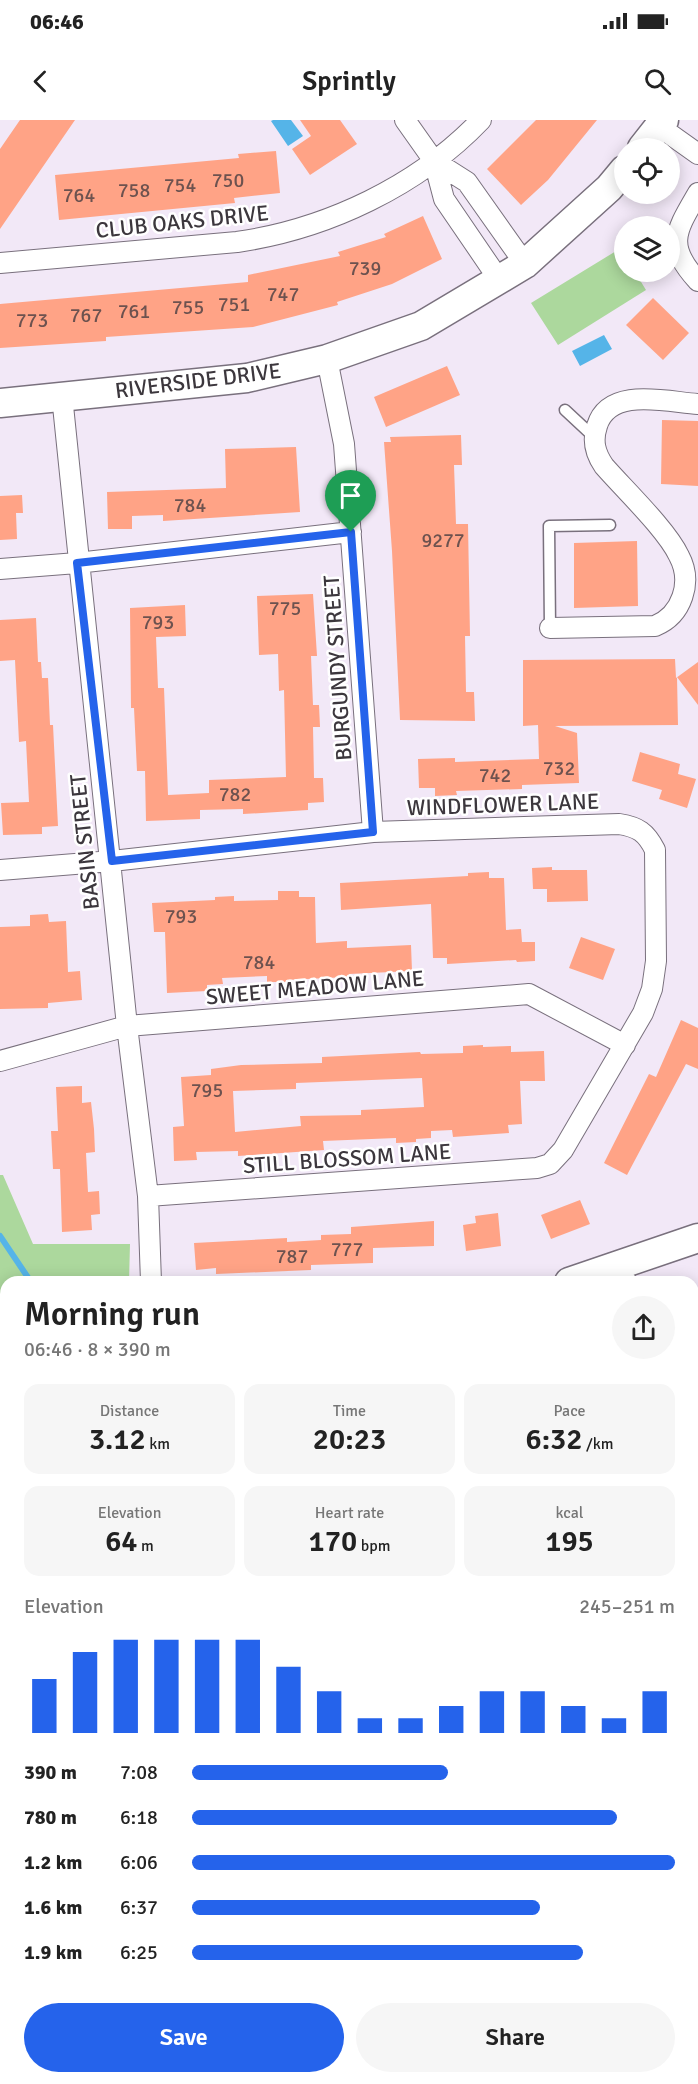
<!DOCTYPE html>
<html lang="en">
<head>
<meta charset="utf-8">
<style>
	:root { --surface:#fff; --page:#f6f6f6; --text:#222; --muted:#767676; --accent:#2563eb }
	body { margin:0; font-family:Signika,sans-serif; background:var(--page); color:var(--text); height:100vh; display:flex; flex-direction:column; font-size:22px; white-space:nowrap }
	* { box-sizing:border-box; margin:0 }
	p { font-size:20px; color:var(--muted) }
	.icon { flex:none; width:33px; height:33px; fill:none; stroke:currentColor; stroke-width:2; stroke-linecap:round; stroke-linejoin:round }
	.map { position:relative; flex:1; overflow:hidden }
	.panel { position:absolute; left:0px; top:1156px; width:699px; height:808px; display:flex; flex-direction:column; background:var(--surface); border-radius:18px 18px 0 0; box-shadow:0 3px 15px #0003 }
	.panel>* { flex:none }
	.fabs { position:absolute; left:614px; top:18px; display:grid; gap:12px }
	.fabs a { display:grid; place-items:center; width:66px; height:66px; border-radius:50%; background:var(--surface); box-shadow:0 3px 15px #0003; font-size:30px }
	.pin { position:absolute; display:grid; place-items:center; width:51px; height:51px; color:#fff; margin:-62px -26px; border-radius:50% 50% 50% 0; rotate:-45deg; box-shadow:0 0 6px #0007 }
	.pin .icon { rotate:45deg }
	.round { display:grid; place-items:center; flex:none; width:63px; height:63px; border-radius:32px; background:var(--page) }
	.headline { display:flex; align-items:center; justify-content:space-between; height:102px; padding:0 24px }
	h1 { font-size:33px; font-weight:600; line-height:45px }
	.metrics { display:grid; grid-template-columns:repeat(3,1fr); gap:9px; height:102px; padding:6px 24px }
	.metrics div { display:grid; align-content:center; border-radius:15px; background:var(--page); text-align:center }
	.metrics b { font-size:30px; font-weight:600 }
	.metrics small { font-size:16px; font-weight:400 }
	.metrics p { font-size:16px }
	.chart { height:168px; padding:12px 24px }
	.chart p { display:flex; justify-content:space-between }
	.chart svg { width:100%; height:108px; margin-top:6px; stroke:var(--accent); stroke-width:6 }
	.primary-button { display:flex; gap:12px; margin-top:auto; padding:12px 24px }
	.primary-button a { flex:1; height:69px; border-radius:36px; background:var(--accent); color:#fff; font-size:24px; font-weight:600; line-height:69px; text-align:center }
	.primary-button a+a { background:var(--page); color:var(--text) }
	ul { padding:0 24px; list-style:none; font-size:20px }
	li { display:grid; grid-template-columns:96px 72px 1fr; align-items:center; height:45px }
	li i { height:15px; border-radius:8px; background:var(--accent) }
	.status { display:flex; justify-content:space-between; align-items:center; height:42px; padding:0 30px; background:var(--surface); direction:ltr }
	.status svg { height:16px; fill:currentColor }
	header { display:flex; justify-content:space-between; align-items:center; height:78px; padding:0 24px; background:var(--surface); font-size:27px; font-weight:600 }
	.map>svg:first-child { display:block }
	.green { fill:#acd89d }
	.water { fill:#55b4e8 }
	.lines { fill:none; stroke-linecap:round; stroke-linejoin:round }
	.stream { stroke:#55b4e8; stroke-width:6 }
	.building { fill:#ffa386; fill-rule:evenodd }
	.lane-casing { stroke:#79707d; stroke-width:13 }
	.street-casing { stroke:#79707d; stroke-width:22 }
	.secondary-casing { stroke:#79707d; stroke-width:31 }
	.path { stroke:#958e98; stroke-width:4; stroke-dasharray:1.5 4.5; stroke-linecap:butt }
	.lane { stroke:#fff; stroke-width:10 }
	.street { stroke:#fff; stroke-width:20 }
	.secondary { stroke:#fff; stroke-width:28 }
	.route-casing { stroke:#fff; stroke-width:12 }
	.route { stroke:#2563eb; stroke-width:8 }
	.labels { text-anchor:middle; stroke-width:5; stroke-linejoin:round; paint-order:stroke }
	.number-label { font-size:20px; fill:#6d524f }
	.street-label { font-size:22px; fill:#3c373d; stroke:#fff }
</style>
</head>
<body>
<div class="status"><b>06:46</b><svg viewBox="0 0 49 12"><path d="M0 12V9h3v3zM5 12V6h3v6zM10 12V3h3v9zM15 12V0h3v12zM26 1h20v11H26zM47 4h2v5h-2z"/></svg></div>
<header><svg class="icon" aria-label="back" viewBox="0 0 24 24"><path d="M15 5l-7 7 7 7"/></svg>Sprintly<svg class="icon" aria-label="search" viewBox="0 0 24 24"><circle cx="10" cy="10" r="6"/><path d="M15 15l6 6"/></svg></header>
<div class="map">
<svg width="698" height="1964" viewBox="0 0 698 1964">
	<rect width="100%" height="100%" fill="#f2e8f7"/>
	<path class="green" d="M621,128L624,134V152H635L646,170L558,225L531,183Z
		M0,1055H3L33,1124H130L129,1162H6V1177L0,1176Z
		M0,1224H6V1464L0,1458Z
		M42,1959H404V1964H42Z"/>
	<path class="water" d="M273,0H291L303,16L288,26L271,1Z
		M604,215L612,229L580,246L572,231Z"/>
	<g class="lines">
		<path class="stream" d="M0,1116L31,1162
			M145,1959L146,1964"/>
	</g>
	<path class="building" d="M20,0H75L0,109V29Z
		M300,0H340L357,24L310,55L292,29L311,16Z
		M536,0H597L548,60L521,85L487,49Z
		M276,31L280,73L234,78L235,83L59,100L55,55L239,38L238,34Z
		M423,96L442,139L392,164L337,182L338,185L253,207L106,217V221L0,228V184L248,162V155L340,136L338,132L386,117L384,114Z
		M653,178L689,213L663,240L626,205Z
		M447,246L460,275L386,307L374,277Z
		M662,300L698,301V366L661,364Z
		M461,315L462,345H454L456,404H468L470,516H465L466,572H474L475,601L400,600L392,431L384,322H391L390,317Z
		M296,327L300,392L163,401V395L132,396V409H108L107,372L226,368L225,329Z
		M22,375L23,393H16L17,419L0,420V376Z
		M637,421L638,486L574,488V423Z
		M313,474L317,536H311L313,585H319L320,607H313L314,658H323L324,682L308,683V690L262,693L243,694V689L200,690V699L146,701L145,651H137L134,588H131L130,488L185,485L186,516L156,517L158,568H164L168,675L209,673V660L286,657L284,570L279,571L278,534L259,535L257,476Z
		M36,498L38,542H41L42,558H48L50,605H53L58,706L42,707V714L3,715L1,683L29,682L26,621L19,622L15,540L0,541V500Z
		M675,539L676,558L698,542V585L677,557L678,605L555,606L577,613L579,663L522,665V669L456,671L457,675L435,676V668H419L418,639L455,638V642L539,639L538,605L523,606V540Z
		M640,632L680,644L678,654L696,659L687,688L659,679L662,670L632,661Z
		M552,747V750H587L588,781L547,782V769H533L532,748Z
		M489,752V758H504L506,810L521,809L522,822H535V841L517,842L516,840L447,844V838H433L431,784L341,790L340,763L468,756V753Z
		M278,771H299V777H315L316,823L347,821V828L411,825L412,851L349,854V857L286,860V862H267V856L222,858L223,864L207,865V871L167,873L165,812H154L152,783L215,780V777L234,776V781L278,780Z
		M48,794L49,802L66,801L68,852L80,851L82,880L48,883V888L0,889V807L30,806V795Z
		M581,817L615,829L603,860L569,848Z
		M681,900L698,908V949L686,944L627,1055L604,1043L649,954L656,957Z
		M483,925V927L511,926V932L544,931L545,961H520L522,1004L508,1005L509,1013L453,1017L452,1010L431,1011V1018L416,1019V1022L396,1023V1018L323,1021L324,1030L238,1036V1031L196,1032L197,1040L174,1041L173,1007L184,1006L181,957L211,955V949L241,945L322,943V937L420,932L421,934L463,933V926ZM422,958L424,987L361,990V995L300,996L301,1006L235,1012L233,971L296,969V963Z
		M82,966V983L91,982L94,1009L95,1032L86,1033L88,1072L99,1071L100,1094L91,1095L92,1110L62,1112L60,1049H53L51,1011H58L56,967Z
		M580,1080L590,1104L551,1119L541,1095Z
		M498,1093L501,1126L466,1131L463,1105L476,1103L475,1096Z
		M434,1101V1126L373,1128V1143L311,1145V1150L216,1154V1148L196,1150L194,1123L287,1118V1122L321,1120V1115L351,1114V1107Z"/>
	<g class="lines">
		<g class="lane-casing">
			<path id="lane" d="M565,290L594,317
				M550,508L549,406L610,405"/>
		</g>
		<g class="street-casing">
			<path id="street" d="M405,0L434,41L444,79L500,161
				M660,7L698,34
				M434,41L467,62L525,144
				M698,73C676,111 665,125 698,161
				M0,143L237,122C327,109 418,66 481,0
				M327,239L344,324L373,712
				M62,276L127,906L148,1076L151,1162
				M0,449L77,443L351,412
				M550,508L655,506C682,495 693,462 679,436C667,410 624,369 604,346C595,333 592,321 597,306C609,266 667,282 698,284
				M0,750L112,741L373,712L619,704C638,707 646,712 655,730L656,841L652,869L643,893L563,1030L550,1044L537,1048L148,1076
				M0,941L127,906L529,874L625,925
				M612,1145L627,1162
				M693,1260L698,1258
				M693,1417L695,1425L696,1736L693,1743
				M693,1846L698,1850
				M538,1959L550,1964
				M570,1964L574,1959"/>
		</g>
		<g class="secondary-casing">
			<path id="secondary" d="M642,28L664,0
				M0,283L247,258L327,239L421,206L525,144L609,68L624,50
				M569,1162L698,1118
				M0,1203L6,1204"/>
		</g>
		<path class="path" d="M0,1258L6,1253
			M0,1517L2,1518L0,1549
			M0,1872L6,1885
			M401,1959V1964
			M12,1964L13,1959
			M377,1964V1959"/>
		<use href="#lane" class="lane"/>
		<use href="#street" class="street"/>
		<use href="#secondary" class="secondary"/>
	</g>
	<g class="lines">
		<g class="route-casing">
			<path id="route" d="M351,412L373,712L112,741L77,443Z"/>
		</g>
		<use href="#route" class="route"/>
	</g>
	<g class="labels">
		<g class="number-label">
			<text x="228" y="67">750</text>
			<text x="180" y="72">754</text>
			<text x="134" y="77">758</text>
			<text x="79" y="82">764</text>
			<text x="365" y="155">739</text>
			<text x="283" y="181">747</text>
			<text x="234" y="191">751</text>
			<text x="188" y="194">755</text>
			<text x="134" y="198">761</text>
			<text x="86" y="202">767</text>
			<text x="32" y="207">773</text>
			<text x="190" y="392">784</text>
			<text x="443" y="427">9277</text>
			<text x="285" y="495">775</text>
			<text x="158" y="509">793</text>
			<text x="559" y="655">732</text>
			<text x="495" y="662">742</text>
			<text x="235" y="681">782</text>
			<text x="181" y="803">793</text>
			<text x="259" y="849">784</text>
			<text x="207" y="977">795</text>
			<text x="347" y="1136">777</text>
			<text x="292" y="1143">787</text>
		</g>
		<g class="street-label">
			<text transform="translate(182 101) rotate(-6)" y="8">CLUB OAKS DRIVE</text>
			<text transform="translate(198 260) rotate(-7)" y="8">RIVERSIDE DRIVE</text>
			<text transform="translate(337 548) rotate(-94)" y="8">BURGUNDY STREET</text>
			<text transform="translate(503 684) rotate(-2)" y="8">WINDFLOWER LANE</text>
			<text transform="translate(84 722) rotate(-96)" y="8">BASIN STREET</text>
			<text transform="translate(315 867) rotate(-5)" y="8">SWEET MEADOW LANE</text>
			<text transform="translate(347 1038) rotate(-4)" y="8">STILL BLOSSOM LANE</text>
		</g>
	</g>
</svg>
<div class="fabs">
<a><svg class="icon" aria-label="locate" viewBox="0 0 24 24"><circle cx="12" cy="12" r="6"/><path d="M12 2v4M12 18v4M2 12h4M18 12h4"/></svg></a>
<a><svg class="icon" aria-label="layers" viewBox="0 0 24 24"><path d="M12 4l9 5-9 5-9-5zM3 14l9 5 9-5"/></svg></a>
</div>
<div class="pin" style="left:351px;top:412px;background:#1e9e55"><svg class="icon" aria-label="arrive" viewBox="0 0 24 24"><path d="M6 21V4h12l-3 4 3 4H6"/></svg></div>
<section class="panel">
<div class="headline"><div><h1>Morning run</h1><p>06:46 · 8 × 390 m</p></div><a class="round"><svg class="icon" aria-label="share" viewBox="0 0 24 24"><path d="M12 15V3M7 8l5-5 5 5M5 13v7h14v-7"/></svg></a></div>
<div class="metrics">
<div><p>Distance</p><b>3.12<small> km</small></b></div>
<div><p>Time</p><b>20:23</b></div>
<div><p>Pace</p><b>6:32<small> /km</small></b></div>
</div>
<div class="metrics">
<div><p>Elevation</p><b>64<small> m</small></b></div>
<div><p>Heart rate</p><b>170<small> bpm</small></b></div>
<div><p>kcal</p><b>195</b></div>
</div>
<div class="chart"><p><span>Elevation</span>245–251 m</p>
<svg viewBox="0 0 160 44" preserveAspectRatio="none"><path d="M5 44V22M15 44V11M25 44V6M35 44V6M45 44V6M55 44V6M65 44V17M75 44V27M85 44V38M95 44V38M105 44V33M115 44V27M125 44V27M135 44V33M145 44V38M155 44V27"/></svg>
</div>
<ul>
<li><b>390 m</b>7:08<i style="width:53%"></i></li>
<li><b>780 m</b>6:18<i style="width:88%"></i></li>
<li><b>1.2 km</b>6:06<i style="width:100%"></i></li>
<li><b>1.6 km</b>6:37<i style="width:72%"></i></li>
<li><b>1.9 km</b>6:25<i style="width:81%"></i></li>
</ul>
<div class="primary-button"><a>Save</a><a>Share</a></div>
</section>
</div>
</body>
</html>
